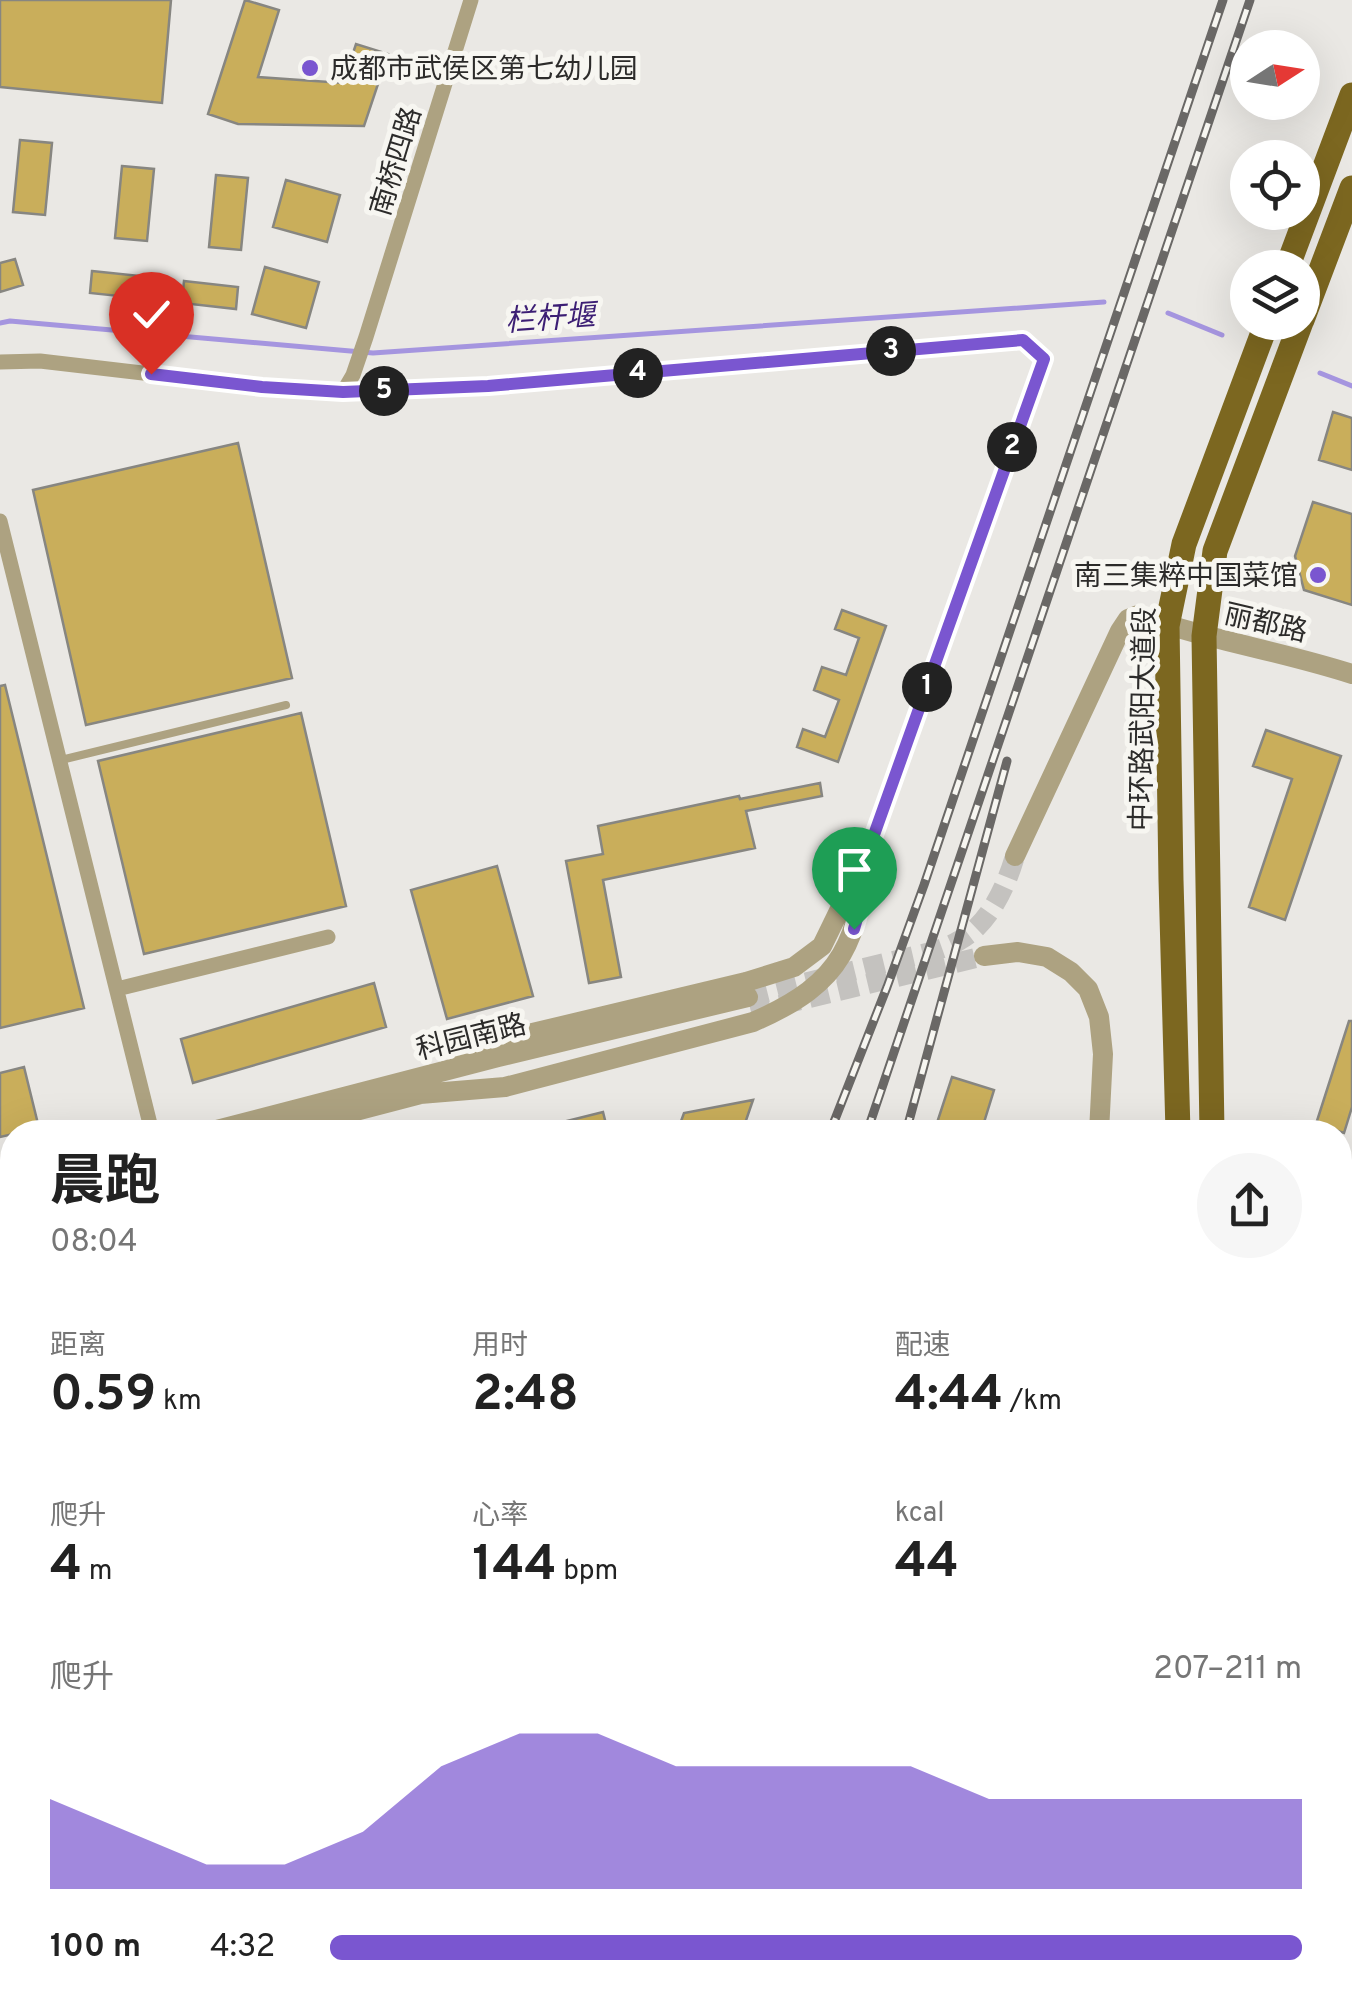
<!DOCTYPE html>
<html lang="zh">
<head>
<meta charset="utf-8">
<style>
	:root { --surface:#fff; --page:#f6f6f6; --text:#222; --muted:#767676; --accent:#7a56d0 }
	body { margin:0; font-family:Overpass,"Noto Sans SC",sans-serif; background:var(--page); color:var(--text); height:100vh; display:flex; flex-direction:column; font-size:38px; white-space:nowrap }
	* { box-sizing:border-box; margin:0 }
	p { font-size:32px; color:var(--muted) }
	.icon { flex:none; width:55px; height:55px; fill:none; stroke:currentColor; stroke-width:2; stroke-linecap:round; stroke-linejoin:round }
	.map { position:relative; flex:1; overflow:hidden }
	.side { position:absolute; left:0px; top:1120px; width:1352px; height:888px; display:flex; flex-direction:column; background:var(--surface); border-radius:40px 40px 0 0; box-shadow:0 10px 40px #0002 }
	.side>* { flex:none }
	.needle { width:65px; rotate:78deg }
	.tools { position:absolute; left:1230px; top:30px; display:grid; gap:20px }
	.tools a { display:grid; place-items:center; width:90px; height:90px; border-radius:50%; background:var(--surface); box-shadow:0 10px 40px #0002; font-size:50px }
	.pin { position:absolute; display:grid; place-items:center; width:85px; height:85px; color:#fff; margin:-102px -42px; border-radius:50% 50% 50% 0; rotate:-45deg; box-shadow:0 0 10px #0007 }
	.pin .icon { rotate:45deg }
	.km { position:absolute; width:50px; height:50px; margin:-25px; border-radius:50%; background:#222; color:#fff; font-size:28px; line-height:50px; text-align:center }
	.round { display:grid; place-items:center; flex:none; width:105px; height:105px; border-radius:52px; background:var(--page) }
	.head { display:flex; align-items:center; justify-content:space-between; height:170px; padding:0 50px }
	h1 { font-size:55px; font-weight:700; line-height:75px }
	.stats { display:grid; grid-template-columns:repeat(3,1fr); gap:15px; height:170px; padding:10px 50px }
	.stats div { display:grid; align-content:center }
	.stats b { font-size:50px; font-weight:700 }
	.stats small { font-size:28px; font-weight:400 }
	.stats p { font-size:28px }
	.chart { height:280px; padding:20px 50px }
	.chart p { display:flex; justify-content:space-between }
	.chart svg { width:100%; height:180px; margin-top:10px; fill:var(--accent); opacity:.7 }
	ul { padding:0 50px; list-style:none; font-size:32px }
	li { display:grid; grid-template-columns:160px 120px 1fr; align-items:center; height:75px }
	li i { height:25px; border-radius:12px; background:var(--accent) }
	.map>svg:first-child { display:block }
	.green { fill:#cac0f9 }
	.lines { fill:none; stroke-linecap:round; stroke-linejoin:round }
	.stream { stroke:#a595df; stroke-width:5 }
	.building { fill:#c9ae5b; stroke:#878681; stroke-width:2.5 }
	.tertiary-tunnel { stroke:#c4c2bf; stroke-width:20; stroke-dasharray:20 10; stroke-linecap:butt }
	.service { stroke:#ada281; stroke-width:8 }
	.pedestrian { stroke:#ada281; stroke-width:11 }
	.minor { stroke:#ada281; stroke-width:15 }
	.tertiary { stroke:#ada281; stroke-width:20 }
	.secondary { stroke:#90804c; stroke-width:22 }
	.primary { stroke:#7c6720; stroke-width:25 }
	.rail-casing { stroke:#6a6866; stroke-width:9 }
	.rail { stroke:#f7f6f1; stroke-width:5; stroke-dasharray:15; stroke-linecap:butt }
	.trunk-bridge { stroke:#705c16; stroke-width:25 }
	.route-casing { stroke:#fff; stroke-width:20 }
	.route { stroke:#7a56d0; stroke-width:12 }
	.poi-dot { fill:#7a56d0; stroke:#f7f6f1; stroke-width:4 }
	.labels { text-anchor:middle; stroke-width:10; stroke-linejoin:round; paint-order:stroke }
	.poi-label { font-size:28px; fill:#2c2b2a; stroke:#f7f6f1; text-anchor:start }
	.street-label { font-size:28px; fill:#2c2b2a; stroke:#f7f6f1 }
	.water-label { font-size:30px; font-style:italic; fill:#3c1e74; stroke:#f7f6f1 }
</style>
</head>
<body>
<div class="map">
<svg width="1352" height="2006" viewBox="0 0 1352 2006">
	<rect width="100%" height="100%" fill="#eae8e4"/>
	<path class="green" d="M1340,1659L1352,1663V1907H1340Z"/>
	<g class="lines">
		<path class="stream" d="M1168,313L1222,335
			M0,323L10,321L373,353L1104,302
			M1320,373L1352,386"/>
	</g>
	<path class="building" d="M0,0H171L162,103L0,87Z
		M245,0L279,10L258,77L343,83L356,44L388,54L364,126L238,124L208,114Z
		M20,140L52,143L45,215L13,212Z
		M122,166L154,169L147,241L115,238Z
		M216,175L248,178L241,250L209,247Z
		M286,180L340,195L327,242L273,227Z
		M15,259L23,285L0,292V263Z
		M265,267L319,282L306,328L252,314Z
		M92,271L150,277L147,299L90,293Z
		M184,281L238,287L236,309L182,303Z
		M1333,412L1352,418V470L1319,460Z
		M238,443L292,678L86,725L33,490Z
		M1313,502L1352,514V605L1304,590L1295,556Z
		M842,610L886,626L838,762L797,747L803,729L825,737L839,700L814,690L822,667L846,675L859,638L835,629Z
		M5,685L84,1008L0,1028V686Z
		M301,713L346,906L144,954L98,761Z
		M1266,730L1341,756L1285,920L1249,907L1292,779L1253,766Z
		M820,783L822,796L746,811L755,848L603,880L621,977L589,983L566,861L603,854L598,826L739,796L740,799Z
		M497,866L533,996L447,1019L411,890Z
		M374,983L386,1027L193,1083L181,1039Z
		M1349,1021H1352V1107L1344,1133L1316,1124Z
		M24,1067L39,1128L0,1137V1073Z
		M952,1077L994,1090L981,1132H934Z
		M753,1100L742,1132H677L684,1113Z
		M603,1112L608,1132H540L539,1128Z"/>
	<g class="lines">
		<path class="tertiary-tunnel" d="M748,997C796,985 844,973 893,961C913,956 943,951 960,940C989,924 1006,887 1015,856
			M751,1012L984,956"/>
		<path class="service" d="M61,760L286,705
			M1340,1389L1352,1393
			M1340,1597L1352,1600
			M1069,1995L1106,2006
			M1311,2006L1314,1995"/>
		<path class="pedestrian" d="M353,1112L358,1132"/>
		<path class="minor" d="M0,362L40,361L262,387L343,392L488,387L1023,340L1044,359L870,846
			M343,392L353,375L366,337L471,0
			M0,521L152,1132
			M117,989L328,937"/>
		<path class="tertiary" d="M1015,856L1120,631L1128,619L1138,615C1208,640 1281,651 1352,674
			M984,956L1018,952L1047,957L1071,972L1088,989L1099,1017L1103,1054L1099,1132
			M464,1056L495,1042L746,982L794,967L822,946L861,866
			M420,1094L505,1087L753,1022C846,982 857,941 870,846
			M209,1132L498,1057L748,997
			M275,1132L432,1091
			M0,1188L12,1184
			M0,1203L12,1200
			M1340,1204L1352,1208
			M1340,1228L1352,1232"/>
		<path class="secondary" d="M905,1995L932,2006"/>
		<path class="primary" d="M1287,268L1352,95
			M1302,320L1352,188
			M1178,1132L1171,880L1167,626L1184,544L1267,322
			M1212,1132L1204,636L1215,551L1301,322
			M932,2006L940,1995"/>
		<g class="rail-casing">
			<path id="rail" d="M830,1132L887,987L924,885L1223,0
				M867,1132L1250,0
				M906,1132L1007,761
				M6,2006L12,1987
				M513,2006L517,1995
				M614,2006L617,1995"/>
		</g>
		<use href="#rail" class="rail"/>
		<path class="trunk-bridge" d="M881,2006L890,1995"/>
	</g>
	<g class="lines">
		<g class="route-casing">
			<path id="route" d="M151,374L262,387L343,392L488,386L1023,340L1044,359L870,846L864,894L854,929"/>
		</g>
		<use href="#route" class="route"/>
	</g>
	<g class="poi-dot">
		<circle cx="310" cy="68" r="10"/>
		<circle cx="1318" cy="575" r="10"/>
	</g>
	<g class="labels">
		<g class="poi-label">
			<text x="330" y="78">成都市武侯区第七幼儿园</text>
			<text x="1298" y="585" text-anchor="end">南三集粹中国菜馆</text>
		</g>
		<g class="street-label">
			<text transform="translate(395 161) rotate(-73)" y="10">南桥四路</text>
			<text transform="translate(1266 622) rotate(13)" y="10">丽都路</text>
			<text transform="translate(1142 719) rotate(-89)" y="10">中环路武阳大道段</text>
			<text transform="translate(471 1036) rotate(-14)" y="10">科园南路</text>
		</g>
		<g class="water-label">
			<text transform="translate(550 318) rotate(-4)" y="10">栏杆堰</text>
		</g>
	</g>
</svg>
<div class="tools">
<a><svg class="needle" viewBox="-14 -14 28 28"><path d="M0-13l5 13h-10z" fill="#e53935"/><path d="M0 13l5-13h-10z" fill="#767676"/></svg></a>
<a><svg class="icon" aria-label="locate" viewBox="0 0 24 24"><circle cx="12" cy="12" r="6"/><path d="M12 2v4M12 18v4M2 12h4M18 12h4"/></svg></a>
<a><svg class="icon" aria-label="layers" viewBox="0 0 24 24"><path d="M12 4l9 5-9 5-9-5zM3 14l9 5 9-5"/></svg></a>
</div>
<div class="pin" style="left:854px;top:929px;background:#1e9e55"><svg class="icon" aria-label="arrive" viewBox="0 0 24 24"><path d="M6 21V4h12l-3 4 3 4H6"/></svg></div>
<div class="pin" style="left:151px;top:374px;background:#d93025"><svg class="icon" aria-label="check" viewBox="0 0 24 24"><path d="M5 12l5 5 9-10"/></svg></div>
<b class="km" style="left:927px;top:687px">1</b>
<b class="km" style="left:1012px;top:447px">2</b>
<b class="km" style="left:891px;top:351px">3</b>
<b class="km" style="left:638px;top:373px">4</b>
<b class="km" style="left:384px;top:391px">5</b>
<section class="side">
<div class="head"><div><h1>晨跑</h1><p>08:04</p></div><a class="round"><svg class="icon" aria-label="share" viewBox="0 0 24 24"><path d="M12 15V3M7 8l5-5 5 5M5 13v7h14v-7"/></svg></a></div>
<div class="stats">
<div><p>距离</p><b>0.59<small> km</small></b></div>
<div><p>用时</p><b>2:48</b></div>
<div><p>配速</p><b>4:44<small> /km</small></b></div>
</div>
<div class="stats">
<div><p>爬升</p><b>4<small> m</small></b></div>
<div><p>心率</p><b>144<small> bpm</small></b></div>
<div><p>kcal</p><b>44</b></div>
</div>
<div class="chart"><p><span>爬升</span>207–211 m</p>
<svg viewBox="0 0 160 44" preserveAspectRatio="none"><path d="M0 44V22L10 30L20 38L30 38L40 30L50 14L60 6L70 6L80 14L90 14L100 14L110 14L120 22L130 22L140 22L150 22L160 22V44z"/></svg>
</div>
<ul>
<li><b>100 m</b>4:32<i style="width:100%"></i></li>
</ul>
</section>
</div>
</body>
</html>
